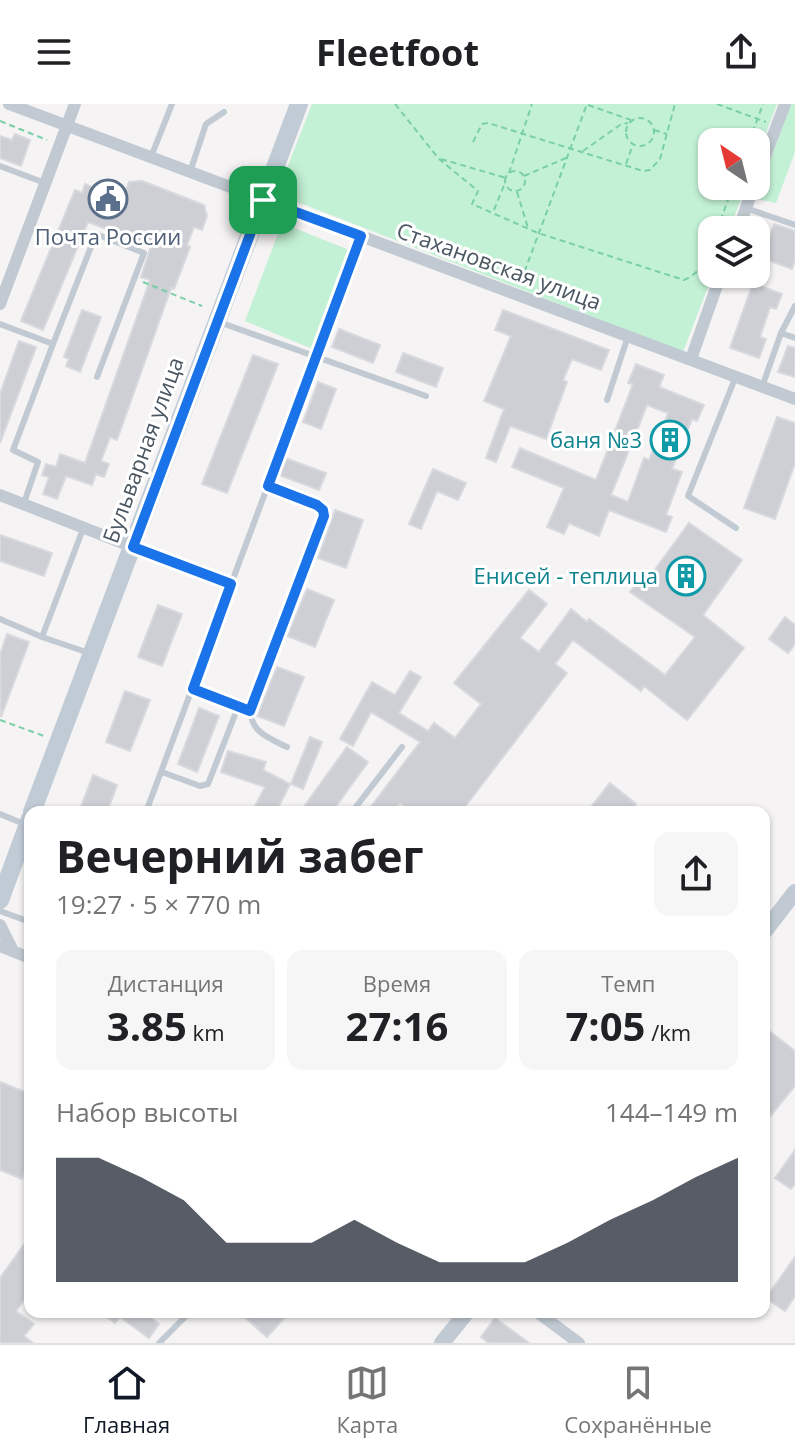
<!DOCTYPE html>
<html lang="ru">
<head>
<meta charset="utf-8">
<style>
	:root { --surface:#fff; --page:#f6f6f6; --text:#202124; --muted:#757577; --line:#e0e0e0; --accent:#111827 }
	body { margin:0; font-family:"Open Sans",sans-serif; background:var(--page); color:var(--text); height:100vh; display:flex; flex-direction:column; font-size:30px; white-space:nowrap }
	* { box-sizing:border-box; margin:0 }
	p { font-size:26px; color:var(--muted) }
	.icon { flex:none; width:44px; height:44px; fill:none; stroke:currentColor; stroke-width:2; stroke-linecap:round; stroke-linejoin:round }
	.map { position:relative; flex:1; overflow:hidden }
	.panel { position:absolute; left:24px; top:702px; width:746px; height:512px; display:flex; flex-direction:column; background:var(--surface); border-radius:16px; box-shadow:0 2px 6px #0004 }
	.panel>* { flex:none }
	.needle { width:52px; rotate:325deg }
	.tools { position:absolute; left:698px; top:24px; display:grid; gap:16px }
	.tools a { display:grid; place-items:center; width:72px; height:72px; border-radius:16px; background:var(--surface); box-shadow:0 2px 6px #0004; font-size:40px }
	.pin { position:absolute; display:grid; place-items:center; width:68px; height:68px; color:#fff; margin:-34px; border-radius:16px; box-shadow:0 4px 12px #0006 }
	.round { display:grid; place-items:center; flex:none; width:84px; height:84px; border-radius:16px; background:var(--page) }
	.summary { display:flex; align-items:center; justify-content:space-between; height:136px; padding:0 32px }
	h1 { font-size:44px; font-weight:700; line-height:60px }
	.metrics { display:grid; grid-template-columns:repeat(3,1fr); gap:12px; height:136px; padding:8px 32px }
	.metrics div { display:grid; align-content:center; border-radius:16px; background:var(--page); text-align:center }
	.metrics b { font-size:40px; font-weight:700 }
	.metrics small { font-size:22px; font-weight:400 }
	.metrics p { font-size:22px }
	.chart { height:224px; padding:16px 32px }
	.chart p { display:flex; justify-content:space-between }
	.chart svg { width:100%; height:144px; margin-top:8px; fill:var(--accent); opacity:.7 }
	header { display:flex; justify-content:space-between; align-items:center; height:104px; padding:0 32px; background:var(--surface); font-size:36px; font-weight:700 }
	.tabs { display:flex; justify-content:space-around; align-items:center; height:112px; border-top:2px solid var(--line); background:var(--surface); font-size:22px; color:var(--muted) }
	.tabs a { display:grid; justify-items:center; gap:4px }
	.tabs .active { color:var(--accent) }
	.map>svg:first-child { display:block }
	.green { fill:#c3f1d5 }
	.building { fill:#cdcfd5; stroke:#d7d9de; stroke-width:2; fill-rule:evenodd }
	.lines { fill:none; stroke-linecap:round; stroke-linejoin:round }
	.path { stroke:#7ad0a6; stroke-width:2; stroke-dasharray:6 4; stroke-linecap:butt }
	.service { stroke:#c1cad2; stroke-width:6 }
	.minor { stroke:#c1cad2; stroke-width:12 }
	.tertiary { stroke:#c1cad2; stroke-width:16 }
	.secondary { stroke:#c1cbd6; stroke-width:18 }
	.route-casing { stroke:#fff; stroke-width:16 }
	.route { stroke:#1a73e8; stroke-width:10 }
	.labels { text-anchor:middle; stroke-width:6; stroke-linejoin:round; paint-order:stroke }
	.service-label { font-size:22px; fill:#4e5e75; stroke:#fff }
	.street-label { font-size:22px; fill:#4a5661; stroke:#fff }
	.culture-label { font-size:22px; fill:#0d838f; stroke:#fff; text-anchor:end }
</style>
</head>
<body>
<header><svg class="icon" aria-label="menu" viewBox="0 0 24 24"><path d="M4 6h16M4 12h16M4 18h16"/></svg>Fleetfoot<svg class="icon" aria-label="share" viewBox="0 0 24 24"><path d="M12 15V3M7 8l5-5 5 5M5 13v7h14v-7"/></svg></header>
<div class="map">
<svg width="795" height="1239" viewBox="0 0 795 1239">
	<rect width="100%" height="100%" fill="#f5f3f3"/>
	<path class="green" d="M312,0H777L756,55V38H712V82H746L729,126H712L713,170L683,248L277,90Z
		M791,0H795V48L776,99L756,95Z
		M282,119L354,148L315,246L245,217Z"/>
	<path class="building" d="M15,30L30,36L21,62L0,54V32L12,36Z
		M142,77L204,101L207,112L202,126L194,123L187,141L190,143L174,185L171,184L117,336L110,333L101,357L109,360L104,373L96,370L92,381L66,372L57,395L43,390L49,373L42,371L46,360L56,363L60,350L85,359L150,176L141,173L151,142L88,118L43,226L21,217L75,86L82,89L85,80L123,95L129,78Z
		M774,120L795,127V156L792,165L762,154Z
		M753,179L782,190L776,205L770,203L760,233L766,235L759,254L730,244Z
		M82,206L101,213L80,268L66,262L69,255L64,253Z
		M503,206L609,246L601,266L572,255L563,276L567,278L546,335L510,322L496,358L486,354L504,305L484,297L511,232L495,226Z
		M339,225L380,241L373,259L332,243Z
		M19,237L36,243L0,339V290Z
		M788,242L795,244V273L778,268Z
		M403,249L443,264L436,283L396,268Z
		M253,251L278,260L227,389L202,380Z
		M636,260L664,271L659,283L704,301L697,317L692,315L672,365L682,368L666,411L672,413L666,428L609,406L599,432L569,419L564,430L547,423L564,384L512,363L520,344L596,376L633,280L628,279ZM647,301L668,309L649,356L644,354L628,398L611,391Z
		M318,278L336,285L321,325L303,318Z
		M777,313L795,319V359L775,415L744,404Z
		M285,354L326,369L319,386L279,371Z
		M433,365L466,379L458,396L437,387L421,425L409,420Z
		M335,406L363,416L346,464L318,454Z
		M689,419L742,456L703,511L744,544L687,616L644,582L641,587L573,536L555,560L567,569L461,708H411L400,699L393,708H367L420,638L371,608L353,642L340,635L372,578L395,591L410,567L421,573L399,609L428,627L434,619L455,634L481,600L454,579L529,486L547,500L520,534L539,548L571,505L587,518L589,515L665,571L695,533L630,488L645,468L651,471Z
		M0,431L52,449L44,472L0,457Z
		M307,485L334,496L315,543L287,532Z
		M158,501L182,510L162,562L138,553Z
		M785,513L795,521V540L788,549L769,535Z
		M7,530L29,538L1,613L0,551Z
		M277,563L304,573L284,622L257,612Z
		M125,587L150,596L130,647L106,638Z
		M199,604L219,612L197,668L178,660Z
		M310,633L322,638L303,685L291,680Z
		M347,643L368,658L332,708H300Z
		M228,647L266,658L263,666L290,680L276,708H252L265,683L221,668Z
		M93,671L117,681L107,708H79Z
		M610,679L636,700L630,708H587Z
		M764,923L795,947V982L764,1020Z
		M0,978L30,990V1066L26,1064L22,1075L0,1066Z
		M795,1046V1080L791,1085L775,1074Z
		M30,1132V1188L16,1207L34,1220L24,1232L33,1239H0V1174Z
		M795,1153V1192L785,1207L766,1194Z
		M101,1208H143L159,1220L149,1234L120,1213L115,1219Z
		M239,1208H279L285,1213L267,1233Z
		M495,1214L529,1239H489L481,1233Z"/>
	<g class="lines">
		<path class="path" d="M395,0L439,55L478,87L472,100L538,129L684,176C702,168 706,155 712,138
			M717,0L766,18
			M588,1L631,16
			M626 28a14 14 0 1 1 28 0a14 14 0 1 1-28 0Z
			M0,17L47,36
			M654,26L667,30
			M473,38L482,20L488,19L643,67L650,66L660,55L675,0
			M749,38L763,0
			M583,47L620,21L628,19
			M441,55L506,74
			M626,60L633,40
			M505 77a10 10 0 1 1 20 0a10 10 0 1 1-20 0Z
			M509,69L532,0
			M524,72L566,54
			M517,88L528,124
			M494,106L505,79
			M717,126L733,82
			M521,177L587,0
			M143,178L202,202
			M0,616L44,632"/>
		<path class="service" d="M151,53L172,0
			M0,62L45,79
			M190,68L206,20L224,8
			M746,104L795,121
			M219,218L426,292
			M0,220L53,240L13,346L38,358L24,399
			M781,229L795,234
			M53,240L96,130L144,149L97,273
			M736,272L688,392L736,424
			M762,283L781,229L795,202
			M607,296L628,232
			M83,425L42,533L89,549
			M134,443L231,480
			M0,515L42,533
			M193,585L250,607L324,412L323,406L317,401L268,382
			M250,607C252,629 269,634 287,643
			M162,668L200,682L208,680L238,603
			M146,708L361,132
			M352,708L402,643
			M0,710L24,720
			M0,807L30,818
			M159,1239L190,1208"/>
		<path class="minor" d="M9,0L795,295
			M756,76L785,0
			M738,126L754,82
			M0,200L75,0
			M691,255L721,170
			M0,391L133,443
			M0,821L13,847
			M0,842L30,854
			M537,1208L579,1239"/>
		<path class="tertiary" d="M764,828L795,788
			M442,1239L467,1208"/>
		<path class="secondary" d="M32,708L299,0
			M0,796L30,715"/>
	</g>
	<g class="lines">
		<g class="route-casing">
			<path id="route" d="M263,96L361,132L268,382L317,401L323,406L324,412L250,607L193,585L231,480L133,443Z"/>
		</g>
		<use href="#route" class="route"/>
	</g>
	<defs>
		<g id="civic-ring" transform="scale(2)"><circle r="9.5" fill="#fff" stroke="#5c6f8a" stroke-width="1.5"/><path d="M-.6-6.5H3V-4.5H.6V-3L4-1V1h2V6H-6V1h2V-1L-.6-3ZM-1.2 2.5V6h2.4V2.5Z" fill="#5c6f8a"/></g>
		<g id="building-ring" transform="scale(2)"><circle r="9.5" fill="#fff" stroke="#0f9aa8" stroke-width="1.5"/><path d="M-4-6H4V6H1V3H-1V6H-4ZM-2.5-4.3h1.7v1.8h-1.7ZM.8-4.3h1.7v1.8H.8ZM-2.5-1h1.7V.8h-1.7ZM.8-1h1.7V.8H.8Z" fill="#0f9aa8"/></g>
	</defs>
	<g fill-rule="evenodd">
		<use href="#civic-ring" x="108" y="95"/>
		<use href="#building-ring" x="670" y="336"/>
		<use href="#building-ring" x="686" y="472"/>
	</g>
	<g class="labels">
		<g class="service-label">
			<text x="108" y="141">Почта России</text>
		</g>
		<g class="street-label">
			<text transform="translate(499 162) rotate(20)" y="8">Стахановская улица</text>
			<text transform="translate(143 346) rotate(-70)" y="8">Бульварная улица</text>
		</g>
		<g class="culture-label">
			<text x="642" y="344">баня №3</text>
			<text x="658" y="480">Енисей - теплица</text>
		</g>
	</g>
</svg>
<div class="tools">
<a><svg class="needle" viewBox="-14 -14 28 28"><path d="M0-13l5 13h-10z" fill="#e53935"/><path d="M0 13l5-13h-10z" fill="#757577"/></svg></a>
<a><svg class="icon" aria-label="layers" viewBox="0 0 24 24"><path d="M12 4l9 5-9 5-9-5zM3 14l9 5 9-5"/></svg></a>
</div>
<div class="pin" style="left:263px;top:96px;background:#1e9e55"><svg class="icon" aria-label="arrive" viewBox="0 0 24 24"><path d="M6 21V4h12l-3 4 3 4H6"/></svg></div>
<section class="panel">
<div class="summary"><div><h1>Вечерний забег</h1><p>19:27 · 5 × 770 m</p></div><a class="round"><svg class="icon" aria-label="share" viewBox="0 0 24 24"><path d="M12 15V3M7 8l5-5 5 5M5 13v7h14v-7"/></svg></a></div>
<div class="metrics">
<div><p>Дистанция</p><b>3.85<small> km</small></b></div>
<div><p>Время</p><b>27:16</b></div>
<div><p>Темп</p><b>7:05<small> /km</small></b></div>
</div>
<div class="chart"><p><span>Набор высоты</span>144–149 m</p>
<svg viewBox="0 0 160 44" preserveAspectRatio="none"><path d="M0 44V6L10 6L20 12L30 19L40 32L50 32L60 32L70 25L80 32L90 38L100 38L110 38L120 32L130 25L140 19L150 12L160 6V44z"/></svg>
</div>
</section>
</div>
<nav class="tabs">
<a class="active"><svg class="icon" aria-label="home" viewBox="0 0 24 24"><path d="M3 11l9-7 9 7M6 9v11h12V9"/></svg>Главная</a>
<a><svg class="icon" aria-label="map" viewBox="0 0 24 24"><path d="M3 6l6-2 6 2 6-2v14l-6 2-6-2-6 2zM9 4v14M15 6v14"/></svg>Карта</a>
<a><svg class="icon" aria-label="saved" viewBox="0 0 24 24"><path d="M7 4h10v16l-5-4-5 4z"/></svg>Сохранённые</a>
</nav>
</body>
</html>
